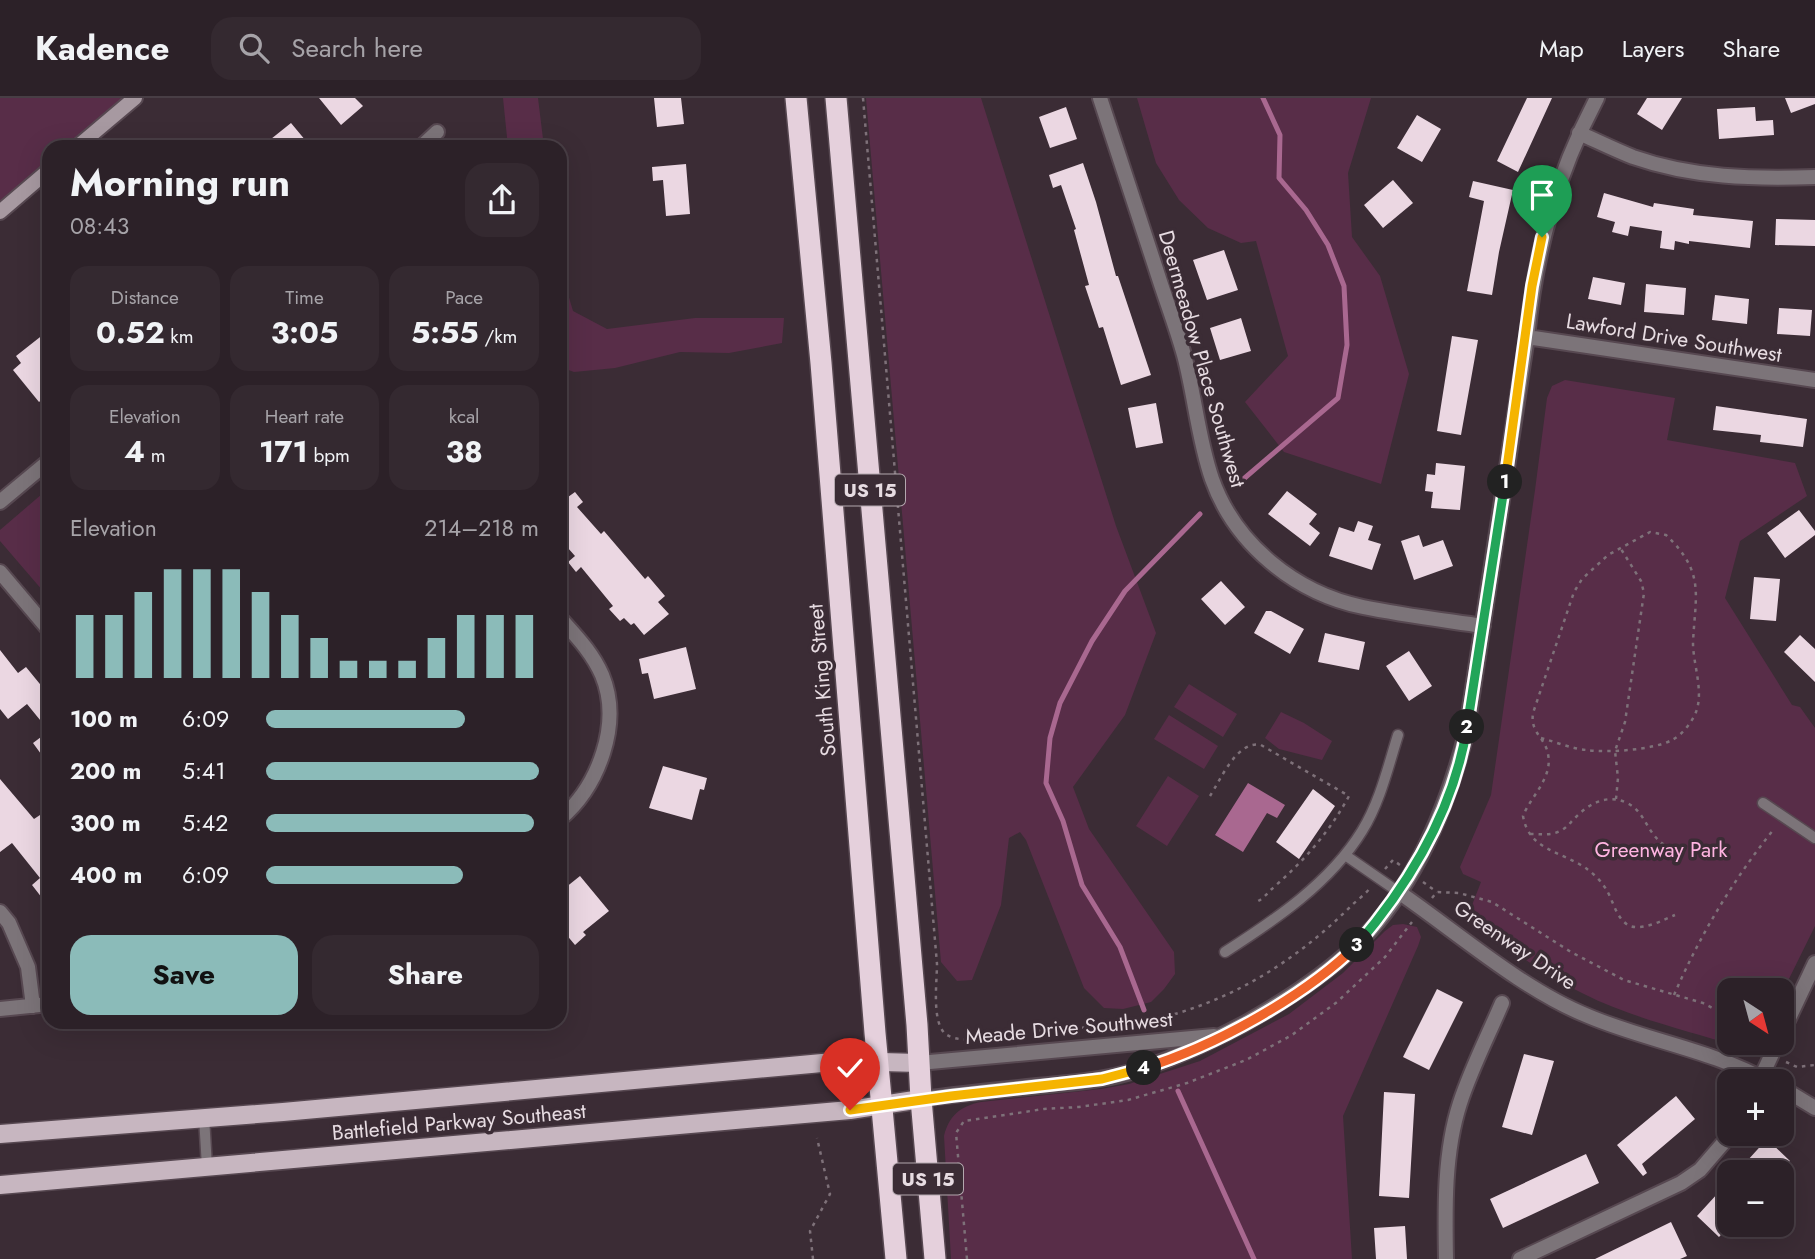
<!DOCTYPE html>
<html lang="en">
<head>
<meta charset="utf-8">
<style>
	:root { --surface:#2c2128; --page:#342930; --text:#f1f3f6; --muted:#a6a3a8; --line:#483e45; --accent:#8bbbb9 }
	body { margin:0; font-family:Jost,sans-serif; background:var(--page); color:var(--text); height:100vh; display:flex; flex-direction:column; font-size:26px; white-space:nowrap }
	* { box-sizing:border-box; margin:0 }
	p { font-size:23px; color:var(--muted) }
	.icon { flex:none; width:38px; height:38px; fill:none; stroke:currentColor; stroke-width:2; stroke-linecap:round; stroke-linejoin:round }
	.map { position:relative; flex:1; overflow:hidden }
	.side { position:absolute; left:42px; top:42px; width:525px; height:889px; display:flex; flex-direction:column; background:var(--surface); border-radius:21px; box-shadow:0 7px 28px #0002,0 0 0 2px var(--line) }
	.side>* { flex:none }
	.needle { width:46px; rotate:144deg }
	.controls { position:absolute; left:1717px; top:880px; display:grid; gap:14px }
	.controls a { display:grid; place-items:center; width:77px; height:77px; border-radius:14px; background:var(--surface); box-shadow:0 7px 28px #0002,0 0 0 2px var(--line); font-size:35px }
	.pin { position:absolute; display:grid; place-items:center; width:60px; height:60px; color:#fff; margin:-72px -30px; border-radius:50% 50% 50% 0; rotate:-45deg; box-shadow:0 0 7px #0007 }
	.pin .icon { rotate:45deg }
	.km { position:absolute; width:35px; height:35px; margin:-18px; border-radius:50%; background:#222; color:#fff; font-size:19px; line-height:35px; text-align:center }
	.round { display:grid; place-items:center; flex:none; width:74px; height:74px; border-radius:21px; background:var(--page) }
	.summary { display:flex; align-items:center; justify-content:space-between; height:119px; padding:0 28px }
	h1 { font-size:38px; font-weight:700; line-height:52px }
	.figures { display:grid; grid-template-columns:repeat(3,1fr); gap:10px; height:119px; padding:7px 28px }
	.figures div { display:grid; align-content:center; border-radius:18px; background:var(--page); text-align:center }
	.figures b { font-size:30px; font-weight:700 }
	.figures small { font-size:19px; font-weight:400 }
	.figures p { font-size:19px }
	.chart { height:196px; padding:14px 28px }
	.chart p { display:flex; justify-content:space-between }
	.chart svg { width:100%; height:126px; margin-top:7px; stroke:var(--accent); stroke-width:6 }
	.button { display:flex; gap:14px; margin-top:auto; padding:14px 28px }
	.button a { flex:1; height:80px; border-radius:21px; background:var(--accent); color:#111; font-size:28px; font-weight:700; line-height:80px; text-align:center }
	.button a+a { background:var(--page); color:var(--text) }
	ul { padding:0 28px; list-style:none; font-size:23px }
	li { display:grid; grid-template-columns:112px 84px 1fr; align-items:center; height:52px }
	li i { height:18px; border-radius:9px; background:var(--accent) }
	header { display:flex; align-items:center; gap:42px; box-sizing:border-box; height:98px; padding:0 35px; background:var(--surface); border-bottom:2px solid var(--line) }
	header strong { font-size:33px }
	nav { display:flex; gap:38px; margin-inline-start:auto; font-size:24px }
	.search { width:490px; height:63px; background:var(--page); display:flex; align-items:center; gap:18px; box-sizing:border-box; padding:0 24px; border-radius:21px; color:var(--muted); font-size:26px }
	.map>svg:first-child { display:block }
	.green { fill:#582d48 }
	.water { fill:#a96890 }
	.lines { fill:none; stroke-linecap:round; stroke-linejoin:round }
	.stream { stroke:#a96890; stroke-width:5 }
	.building { fill:#ebd7e2 }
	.lane-casing { stroke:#574851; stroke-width:13 }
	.street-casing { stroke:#574851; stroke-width:18 }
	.secondary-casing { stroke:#574851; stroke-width:18 }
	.primary-casing { stroke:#574851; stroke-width:21 }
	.highway-casing { stroke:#574851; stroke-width:24 }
	.path { stroke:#7e7179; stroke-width:2.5; stroke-dasharray:3.5 5; stroke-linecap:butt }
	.lane { stroke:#7c7479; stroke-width:10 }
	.street { stroke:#7c7479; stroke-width:14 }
	.secondary { stroke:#a799a1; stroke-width:14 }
	.primary { stroke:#c7b6c0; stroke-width:18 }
	.highway { stroke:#e5d0dc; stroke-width:21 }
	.split-1-casing { stroke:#fff; stroke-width:14 }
	.split-2-casing { stroke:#fff; stroke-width:14 }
	.split-3-casing { stroke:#fff; stroke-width:14 }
	.split-4-casing { stroke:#fff; stroke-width:14 }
	.split-5-casing { stroke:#fff; stroke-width:14 }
	.split-1 { stroke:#f5b400; stroke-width:9 }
	.split-2 { stroke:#22a559; stroke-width:9 }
	.split-3 { stroke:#22a559; stroke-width:9 }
	.split-4 { stroke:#f0652b; stroke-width:9 }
	.split-5 { stroke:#f5b400; stroke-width:9 }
	.labels { text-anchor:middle; stroke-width:7; stroke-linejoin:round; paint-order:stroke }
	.shield { fill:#3b2c35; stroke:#b3a7ae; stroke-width:2 }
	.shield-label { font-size:19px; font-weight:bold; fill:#e7dce2 }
	.street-label { font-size:21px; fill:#e7dce2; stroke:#3b2c35 }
	.park-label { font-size:21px; fill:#ffb4e1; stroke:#3b2c35 }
</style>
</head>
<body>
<header>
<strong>Kadence</strong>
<div class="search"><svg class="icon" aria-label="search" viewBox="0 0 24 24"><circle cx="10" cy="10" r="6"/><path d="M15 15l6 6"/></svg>Search here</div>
<nav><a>Map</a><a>Layers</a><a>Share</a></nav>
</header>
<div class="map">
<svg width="1815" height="1161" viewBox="0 0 1815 1161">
	<rect width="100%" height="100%" fill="#3b2c35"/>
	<path class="green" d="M0,0H133L76,49H49V72L0,114Z
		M503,0H538L544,49H508Z
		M866,0H981L1116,428L1156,535L1125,617L1073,689L1089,731L1174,854L1175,876L1164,891L1151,904L1123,911L1104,910L1084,890L1026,742L1020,734L1009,740L1001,807L972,882L957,883L941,864Z
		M1137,0H1371L1348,75L1352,139L1380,178L1409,276L1381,386L1284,354L1245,304L1288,258L1256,143L1241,145L1208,130L1179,102L1156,65Z
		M560,169L573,213L607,231L695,220H784L782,245L729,255L680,254L615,270L574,274L560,269Z
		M1565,282L1675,300L1667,342L1795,365L1807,398L1740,443L1725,500L1792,607L1800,609L1815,630V828L1782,895V892H1729V945H1752L1745,948H1737C1688,933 1629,919 1584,896C1542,876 1505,847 1467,820L1481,784L1463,776L1460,769L1491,697L1535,392L1547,300L1552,288Z
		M49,390V500L0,443V432Z
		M1189,586L1237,616L1223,639L1174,609Z
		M1281,614L1304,625L1332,643L1322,662L1279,651L1265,640Z
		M1169,617L1218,648L1204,671L1154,641Z
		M1168,678L1199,698L1167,748L1136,728Z
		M1403,826L1417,829L1421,839L1418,848L1343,1018L1352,1161H951L944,1038C949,1018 960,1008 981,1004L1101,991L1129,986L1200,963L1289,916L1343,875L1385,833L1393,827Z"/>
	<path class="water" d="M1248,685L1285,707L1277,720L1267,715L1243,754L1215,737Z"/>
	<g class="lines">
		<path class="stream" d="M1240,384L1338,300L1347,247L1344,188L1328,147L1306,112L1279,80L1280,37L1263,0
			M1144,912L1120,849L1082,787L1063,723L1046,685L1050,640L1060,605L1092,543L1125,493L1200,416
			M1178,993L1254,1161"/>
	</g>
	<path class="building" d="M319,0H355L363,8L341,27Z
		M654,0H681L684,26L657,29Z
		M1527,0H1552L1518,74L1497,63Z
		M1647,0H1682L1662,32L1637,16Z
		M1785,0H1815V6L1791,15Z
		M1066,9L1077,41L1050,50L1039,19Z
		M1755,9L1756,23L1773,22L1774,37L1719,41L1717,11Z
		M1417,17L1441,31L1422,64L1397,50Z
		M291,25L311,49H261Z
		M1083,65L1096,104L1116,178H1118L1151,277L1121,287L1103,229L1099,230L1085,188L1089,187L1074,132L1076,131L1061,87L1053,90L1049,77Z
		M686,66L690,116L666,118L663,82L653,83L652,69Z
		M1393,82L1413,105L1383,130L1364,107Z
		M1473,83L1513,92L1499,154L1492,197L1467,193L1484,103L1469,99Z
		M1604,95L1653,109L1654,105L1694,111L1693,117L1753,123L1750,150L1689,143V146L1675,143L1674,152L1660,150L1662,133L1630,128L1628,138L1612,134L1615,124L1597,119Z
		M1776,121L1815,122V148L1775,147Z
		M1224,152L1238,192L1207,202L1193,162Z
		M1593,179L1625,185L1621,207L1588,201Z
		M1646,186L1686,190L1684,217L1644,214Z
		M1715,197L1749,201L1747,226L1712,222Z
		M1779,210L1812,212L1810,238L1777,236Z
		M1241,220L1251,253L1220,262L1210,230Z
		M49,232V296L39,304L13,272L21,265L16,258Z
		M1452,238L1478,242L1461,337L1437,333Z
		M1156,305L1163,345L1136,350L1128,310Z
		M1716,308L1807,321L1803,349L1760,344L1761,337L1713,332Z
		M1436,365L1465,368L1460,412L1431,410L1433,394L1425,393L1427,376L1435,377Z
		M560,389L568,399L575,394L583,404L577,409L601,436L604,433L645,481L648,478L665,498L658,504L669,516L644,537L634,525L631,527L624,520L620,523L609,511L613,508L581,469L576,474L568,464L575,458L560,441Z
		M1287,393L1317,416L1309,426L1320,435L1310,448L1268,416Z
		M1799,412L1815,433V437L1785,460L1767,435Z
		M1358,423L1373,428L1368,442L1381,446L1372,472L1329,458L1339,429L1354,434Z
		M1419,437L1423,449L1443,442L1453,468L1414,482L1401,443Z
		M1754,479L1780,481L1776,523L1750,521Z
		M1221,483L1245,509L1225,527L1201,501Z
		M1266,513H1271L1304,531L1290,556L1254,535Z
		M1325,535L1365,544L1359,572L1318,564Z
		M1800,537L1815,551V584L1784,554Z
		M686,549L696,591L654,601L648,575L642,576L639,561Z
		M0,552L18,575L26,569L44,591L40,595L49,606V667L33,645L49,633L27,606L8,621L0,611Z
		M1409,553L1432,588L1409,603L1386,568Z
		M663,668L707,680L704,692L700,691L692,722L649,710Z
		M0,681L34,721L40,717L48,727L43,732L49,739V809L32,787L40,780L12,745L0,754Z
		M1313,691L1335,708L1299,761L1276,744Z
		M580,778L609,813L583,834L586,837L575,847L560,829V794Z
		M1437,891L1463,904L1429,972L1403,959Z
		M1524,956L1554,963L1532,1037L1502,1029Z
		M1384,994L1415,996L1409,1100L1379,1098Z
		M1676,998L1695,1021L1642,1066L1647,1075L1643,1078L1617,1047Z
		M1767,1041L1790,1063L1779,1074H1737Z
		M1586,1056L1599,1085L1503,1130L1490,1101Z
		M1729,1083V1128L1719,1139L1697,1118Z
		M1671,1124L1687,1158L1680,1161H1595Z
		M1405,1128L1407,1161H1376L1374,1130Z"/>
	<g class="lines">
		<g class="lane-casing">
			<path id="lane" d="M1763,705L1815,740
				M1345,757L1400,795
				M1225,854C1275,822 1330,785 1362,733C1380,704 1388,669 1398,637
				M204,1019L207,1069"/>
		</g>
		<g class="street-casing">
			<path id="street" d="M1100,0C1119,57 1137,114 1156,171C1165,200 1176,228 1184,257C1195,298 1198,341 1212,381C1235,446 1295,495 1363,509C1402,517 1443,522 1483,528
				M1579,35C1597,43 1615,52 1633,59C1693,80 1753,81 1815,79
				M421,49L437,34
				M1527,239L1815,282
				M0,404L49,363
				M0,474L49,532
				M560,520C576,538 592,554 602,577C622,625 599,688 560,721
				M1400,795C1458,835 1523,892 1588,918C1647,943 1712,952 1769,984
				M0,814L9,825L28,869L33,908
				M0,911L49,906
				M1782,935L1815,865
				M919,965L1214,938
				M1759,984L1777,945
				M1782,990L1815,1010
				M921,1001C960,996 998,992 1037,988C1067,985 1098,983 1127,975C1168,964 1206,946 1244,926C1283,904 1321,880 1353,850C1413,794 1446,713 1466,636L1527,239C1536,151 1556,78 1597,0
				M1446,1161C1445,1110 1444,1054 1460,1005C1471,971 1488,938 1502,905
				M1520,1161L1681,1085L1700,1072L1731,1036"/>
		</g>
		<g class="secondary-casing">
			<path id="secondary" d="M77,49L135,0
				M0,114L49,72"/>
		</g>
		<g class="primary-casing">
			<path id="primary" d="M0,1036L283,1014L844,963L919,965
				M0,1087L850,1012L921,1001"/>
		</g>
		<g class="highway-casing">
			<path id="highway" d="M796,0L821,265L875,935L896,1161
				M836,0L917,927L921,1001L935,1161"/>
		</g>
		<path class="path" d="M863,0L937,866C937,884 931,927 947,937C965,948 1006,936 1026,934C1076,929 1127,930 1175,916C1243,896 1301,858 1351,808C1357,802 1365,797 1370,790
			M1541,640C1556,644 1572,651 1587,652C1608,655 1653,652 1672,642C1682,637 1692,624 1696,614C1704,593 1693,566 1693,545C1695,497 1706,475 1666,437L1650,434L1608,457L1582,481L1574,494L1533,615C1530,635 1545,639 1548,656C1553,680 1531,698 1523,718C1529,753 1562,753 1587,771C1594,776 1601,783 1606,791C1613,802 1616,820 1628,827C1641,834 1663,822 1675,817
			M1210,698C1221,681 1237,642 1261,647L1349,698C1330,733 1305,762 1275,788C1267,795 1264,801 1254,805
			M1616,701L1618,680L1615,653L1625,624L1644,495L1641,483L1621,451
			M1530,736C1541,736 1552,738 1562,732C1567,729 1570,725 1574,721C1588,706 1607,695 1627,705C1648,715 1645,738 1671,751
			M1385,771L1393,762L1400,767
			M1423,784L1437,794
			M1432,800L1437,794L1459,795L1492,804L1571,854L1624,882L1703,905L1729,919
			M1674,897C1700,837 1733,782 1774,731
			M1748,945L1758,950
			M1786,964L1797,969L1815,967
			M813,1161L810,1133L830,1096L817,1040
			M967,1161L956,1035L964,1023L1044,1011L1079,1009L1128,1002L1187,985L1246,962L1292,937L1337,904L1385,859L1412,824"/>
		<use href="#lane" class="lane"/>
		<use href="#street" class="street"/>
		<use href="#secondary" class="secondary"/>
		<use href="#primary" class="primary"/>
		<use href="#highway" class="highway"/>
	</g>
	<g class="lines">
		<g class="split-1-casing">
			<path id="split-1" d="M1505,384L1532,188L1542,139"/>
		</g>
		<g class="split-2-casing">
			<path id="split-2" d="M1467,629L1505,384"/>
		</g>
		<g class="split-3-casing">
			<path id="split-3" d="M1357,847C1410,785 1454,711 1467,629"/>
		</g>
		<g class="split-4-casing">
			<path id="split-4" d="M1144,970C1215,948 1304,899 1357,847"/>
		</g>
		<g class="split-5-casing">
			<path id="split-5" d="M850,1012L951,998L1102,981L1144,970"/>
		</g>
		<use href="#split-1" class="split-1"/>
		<use href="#split-2" class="split-2"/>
		<use href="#split-3" class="split-3"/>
		<use href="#split-4" class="split-4"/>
		<use href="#split-5" class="split-5"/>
	</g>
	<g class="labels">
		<g class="shield">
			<rect x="835" y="376.5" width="70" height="31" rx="5"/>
			<rect x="893" y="1065.5" width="70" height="31" rx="5"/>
		</g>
		<g class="shield-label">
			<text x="870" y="399">US 15</text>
			<text x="928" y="1088">US 15</text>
		</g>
		<g class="street-label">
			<text transform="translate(1674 240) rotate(9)" y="7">Lawford Drive Southwest</text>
			<text transform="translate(1202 261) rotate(74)" y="7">Deermeadow Place Southwest</text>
			<text transform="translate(822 582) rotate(-95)" y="7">South King Street</text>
			<text transform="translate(1515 847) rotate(34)" y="7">Greenway Drive</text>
			<text transform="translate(1069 930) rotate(-5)" y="7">Meade Drive Southwest</text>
			<text transform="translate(459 1024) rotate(-5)" y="7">Battlefield Parkway Southeast</text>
		</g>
		<g class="park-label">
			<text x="1661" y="759">Greenway Park</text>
		</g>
	</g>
</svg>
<div class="controls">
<a><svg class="needle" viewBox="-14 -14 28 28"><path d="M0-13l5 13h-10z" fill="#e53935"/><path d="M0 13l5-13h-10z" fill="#a6a3a8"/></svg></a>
<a>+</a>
<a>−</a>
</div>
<div class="pin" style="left:1542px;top:139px;background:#1e9e55"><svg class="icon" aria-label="arrive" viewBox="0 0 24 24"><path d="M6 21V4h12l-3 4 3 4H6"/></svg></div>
<div class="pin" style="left:850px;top:1012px;background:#d93025"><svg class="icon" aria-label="check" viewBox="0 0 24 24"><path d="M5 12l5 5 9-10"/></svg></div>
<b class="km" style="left:1505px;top:384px">1</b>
<b class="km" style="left:1467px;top:629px">2</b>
<b class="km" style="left:1357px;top:847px">3</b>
<b class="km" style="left:1144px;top:970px">4</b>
<section class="side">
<div class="summary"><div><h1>Morning run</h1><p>08:43</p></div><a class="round"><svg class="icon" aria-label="share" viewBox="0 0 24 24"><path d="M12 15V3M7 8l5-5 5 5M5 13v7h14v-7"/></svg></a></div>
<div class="figures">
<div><p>Distance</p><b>0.52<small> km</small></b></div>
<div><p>Time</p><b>3:05</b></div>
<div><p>Pace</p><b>5:55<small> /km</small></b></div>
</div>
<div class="figures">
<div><p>Elevation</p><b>4<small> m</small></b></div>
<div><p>Heart rate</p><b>171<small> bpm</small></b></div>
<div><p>kcal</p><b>38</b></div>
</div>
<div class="chart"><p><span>Elevation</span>214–218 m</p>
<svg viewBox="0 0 160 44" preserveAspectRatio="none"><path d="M5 44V22M15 44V22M25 44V14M35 44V6M45 44V6M55 44V6M65 44V14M75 44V22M85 44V30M95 44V38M105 44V38M115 44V38M125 44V30M135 44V22M145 44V22M155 44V22"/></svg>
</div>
<ul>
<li><b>100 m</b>6:09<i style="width:73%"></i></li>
<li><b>200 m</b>5:41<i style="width:100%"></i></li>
<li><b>300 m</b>5:42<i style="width:98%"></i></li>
<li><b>400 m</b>6:09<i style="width:72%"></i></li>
</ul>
<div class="button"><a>Save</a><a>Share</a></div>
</section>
</div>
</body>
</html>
